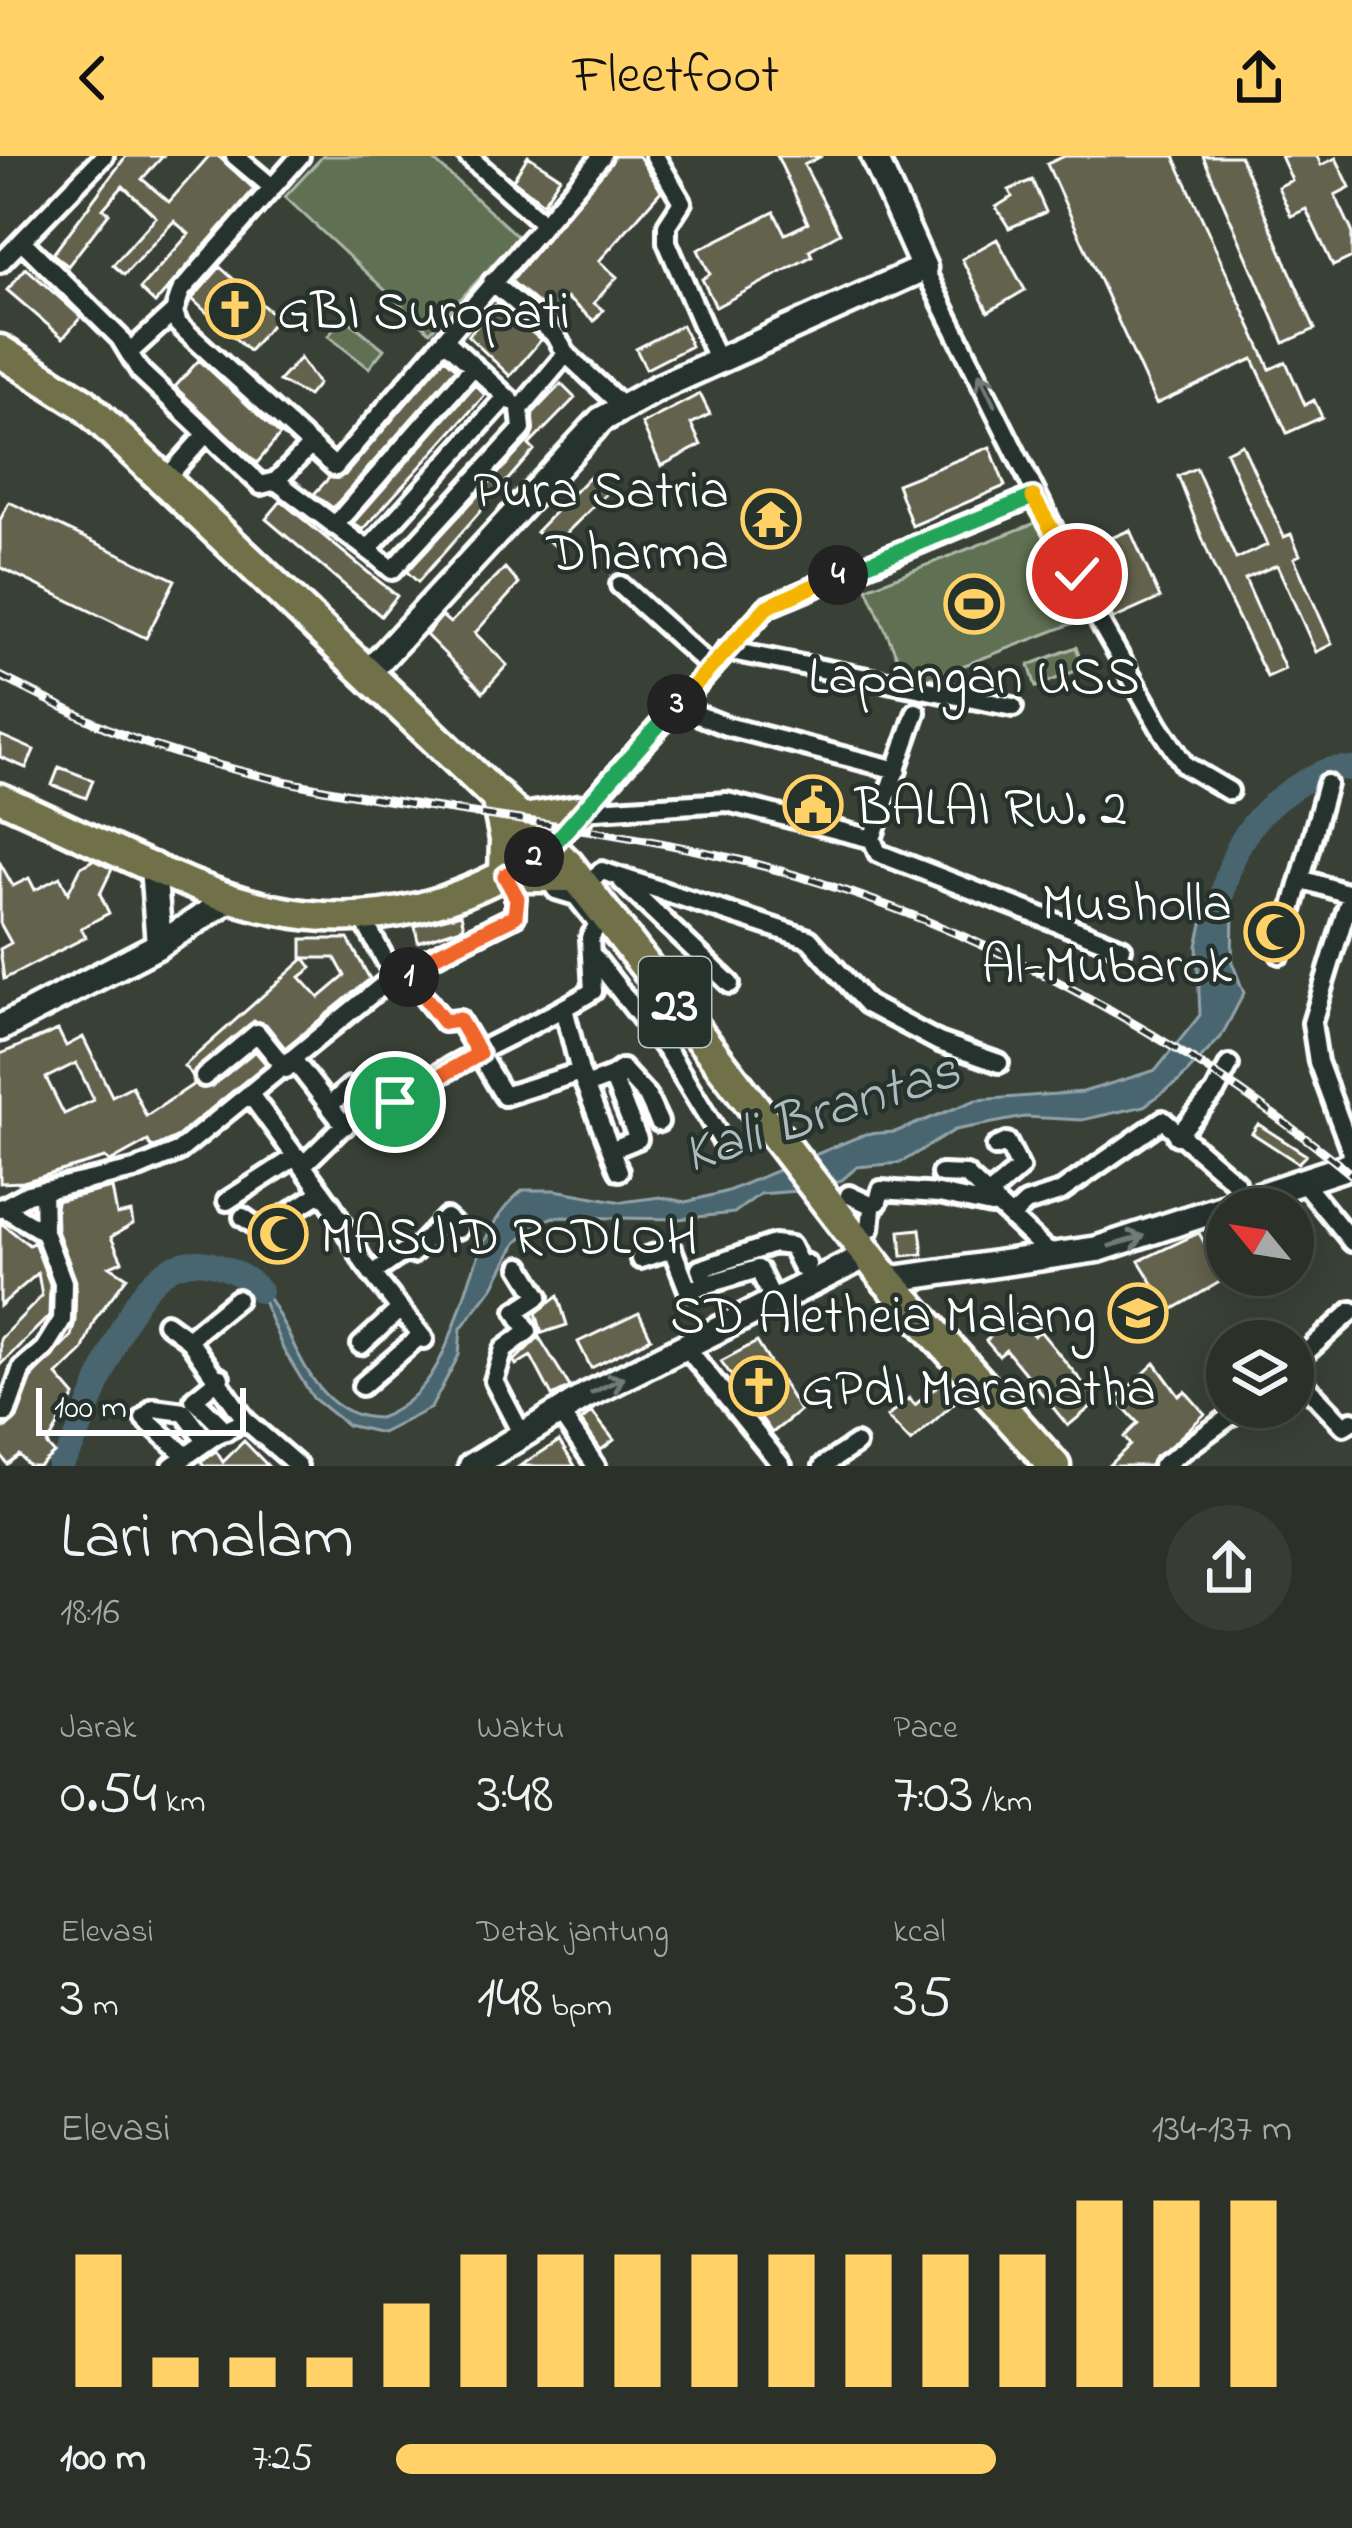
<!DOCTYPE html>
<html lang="id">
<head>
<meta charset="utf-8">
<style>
	:root { --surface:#2b3129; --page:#373d35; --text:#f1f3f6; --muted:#a6a9a8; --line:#474c46; --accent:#ffd166 }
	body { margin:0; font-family:"Indie Flower",sans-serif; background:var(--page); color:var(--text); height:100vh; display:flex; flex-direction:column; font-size:45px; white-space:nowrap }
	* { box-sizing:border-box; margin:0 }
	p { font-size:39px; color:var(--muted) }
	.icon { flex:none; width:66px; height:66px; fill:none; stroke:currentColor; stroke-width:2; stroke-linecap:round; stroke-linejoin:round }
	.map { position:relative; height:1310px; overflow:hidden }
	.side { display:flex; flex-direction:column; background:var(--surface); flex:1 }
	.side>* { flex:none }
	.needle { width:78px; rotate:300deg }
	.fabs { position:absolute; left:1206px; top:1032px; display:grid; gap:24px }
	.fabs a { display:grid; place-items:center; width:108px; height:108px; border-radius:50%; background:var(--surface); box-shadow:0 6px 30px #0003,0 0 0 3px var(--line); font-size:60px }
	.scale { position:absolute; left:36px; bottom:30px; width:210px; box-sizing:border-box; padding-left:12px; border:6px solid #fff; border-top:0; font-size:33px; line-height:42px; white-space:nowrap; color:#fff; -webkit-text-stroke:9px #26332d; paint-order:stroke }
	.pin { position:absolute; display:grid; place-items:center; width:102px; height:102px; color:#fff; margin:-51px; border:6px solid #fff; border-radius:50%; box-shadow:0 3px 12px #0007 }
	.km { position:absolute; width:60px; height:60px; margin:-30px; border-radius:50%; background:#222; color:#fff; font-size:33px; line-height:60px; text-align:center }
	.round { display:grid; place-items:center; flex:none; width:126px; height:126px; border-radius:63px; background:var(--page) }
	.headline { display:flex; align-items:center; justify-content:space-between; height:204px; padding:0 60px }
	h1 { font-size:66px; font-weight:600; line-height:90px }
	.metrics { display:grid; grid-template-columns:repeat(3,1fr); gap:18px; height:204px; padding:12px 60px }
	.metrics div { display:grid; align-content:center }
	.metrics b { font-size:60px; font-weight:600 }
	.metrics small { font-size:33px; font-weight:400 }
	.metrics p { font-size:33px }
	.chart { height:336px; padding:24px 60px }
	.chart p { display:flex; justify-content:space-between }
	.chart svg { width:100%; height:216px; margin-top:12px; stroke:var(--accent); stroke-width:6 }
	ul { padding:0 60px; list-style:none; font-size:39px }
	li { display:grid; grid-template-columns:192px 144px 1fr; align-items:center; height:90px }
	li i { height:30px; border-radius:15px; background:var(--accent) }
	header { display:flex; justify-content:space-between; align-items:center; height:156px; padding:0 60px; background:var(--accent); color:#111; font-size:54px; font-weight:600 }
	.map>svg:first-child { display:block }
	.green { fill:#5e7052; stroke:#aeb8a8; stroke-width:3 }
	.water { fill:#49666f; stroke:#92a3a9; stroke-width:3 }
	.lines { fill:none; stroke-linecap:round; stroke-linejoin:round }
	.river { stroke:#49666f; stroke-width:24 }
	.building { fill:#64624e; stroke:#fff; stroke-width:3; fill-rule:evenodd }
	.street-casing { stroke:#fff; stroke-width:26 }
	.secondary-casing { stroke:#fff; stroke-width:33 }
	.primary-casing { stroke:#fff; stroke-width:36 }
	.highway-casing { stroke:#fff; stroke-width:39 }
	.street { stroke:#26332d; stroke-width:16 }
	.secondary { stroke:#26332d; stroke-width:24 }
	.primary { stroke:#70704a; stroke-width:27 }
	.highway { stroke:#70704a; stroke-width:30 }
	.rail-casing { stroke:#fff; stroke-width:9 }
	.rail { stroke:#26332d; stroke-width:4.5; stroke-dasharray:14; stroke-linecap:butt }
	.oneway { stroke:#727a76 }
	.split-1-casing { stroke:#fff; stroke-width:24 }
	.split-2-casing { stroke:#fff; stroke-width:24 }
	.split-3-casing { stroke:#fff; stroke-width:24 }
	.split-4-casing { stroke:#fff; stroke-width:24 }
	.split-5-casing { stroke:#fff; stroke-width:24 }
	.split-6-casing { stroke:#fff; stroke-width:24 }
	.split-1 { stroke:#f0652b; stroke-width:15 }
	.split-2 { stroke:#f0652b; stroke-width:15 }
	.split-3 { stroke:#22a559; stroke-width:15 }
	.split-4 { stroke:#f5b400; stroke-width:15 }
	.split-5 { stroke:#22a559; stroke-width:15 }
	.split-6 { stroke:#f5b400; stroke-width:15 }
	.labels { text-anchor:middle; stroke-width:9; stroke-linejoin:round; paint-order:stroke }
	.shield { fill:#26332d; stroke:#bec2c0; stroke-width:3 }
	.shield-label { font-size:51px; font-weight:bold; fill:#fff }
	.poi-label { font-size:54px; fill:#fff; stroke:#26332d; text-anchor:start }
	.water-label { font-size:57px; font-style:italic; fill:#adbabe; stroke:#26332d }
</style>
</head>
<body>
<header><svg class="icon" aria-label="back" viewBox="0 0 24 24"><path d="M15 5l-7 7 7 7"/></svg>Fleetfoot<svg class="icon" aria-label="share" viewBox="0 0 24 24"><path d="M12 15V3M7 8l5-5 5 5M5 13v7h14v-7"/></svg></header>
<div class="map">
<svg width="1352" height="1310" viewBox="0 0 1352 1310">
	<rect width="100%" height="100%" fill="#394137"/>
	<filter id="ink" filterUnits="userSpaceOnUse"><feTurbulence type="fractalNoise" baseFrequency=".00833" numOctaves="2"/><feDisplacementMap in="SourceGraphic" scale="24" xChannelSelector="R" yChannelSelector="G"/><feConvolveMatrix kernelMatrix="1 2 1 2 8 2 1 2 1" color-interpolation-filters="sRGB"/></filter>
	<g filter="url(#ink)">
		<path class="green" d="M323,0H429L518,81L430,176L285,41Z
			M344,161L384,193L369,212L328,180Z
			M1038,366L1082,464L910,530L867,432Z
			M1076,491L1083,512L1036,531L1029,509Z"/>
		<path class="water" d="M1233,754L1232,806L1244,837L1221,881L1179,925L1144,950L1082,964L1025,961L955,974L900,1007L857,1011L842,1024L810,1034L760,1038L734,1057L678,1063L553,1061L538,1068L516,1087L493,1131L461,1172L459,1199L431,1252L382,1277L347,1269L313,1242L283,1193L261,1140L232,1122L237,1110C297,1144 293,1260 379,1262C473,1226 450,1092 523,1034H555L622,1046L660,1041L686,1046L728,1035L865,978L895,976L976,944L1083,936L1156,914L1200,859L1197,790L1204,759Z"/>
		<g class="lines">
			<path class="river" d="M1214,787C1224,715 1235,667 1300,628C1320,616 1329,610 1352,613
				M59,1310C99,1265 121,1085 212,1108C230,1113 247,1120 260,1135"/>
		</g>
		<path class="building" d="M126,0H163L142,23L169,46L209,0H218L254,33L155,147L140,133L189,78L174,65L124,119L113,109L156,61L123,30L103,53L109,57L68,110L53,98Z
			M528,0L560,21L543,47L513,24Z
			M614,0H639L661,35L599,105L617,121L594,147L603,154L594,165L567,142L551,159L511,125Z
			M777,0H822L804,9L840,77L809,94L812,100L716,151L702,123L710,118L698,94L774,56L785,78L808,67Z
			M1065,0H1174L1270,213L1286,206L1305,249L1314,244L1322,261L1287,277L1253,203L1156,248L1047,8Z
			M1203,0H1240L1315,173L1284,187Z
			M1281,0H1317L1321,9L1336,2L1350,31L1335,39L1352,75V101L1333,110L1306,53L1291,60L1278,31L1292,24Z
			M1032,24L1046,56L1009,72L996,51L1012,41L1009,34Z
			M997,83L1025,134L988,156L962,103Z
			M220,111L277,162L249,195L192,143Z
			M26,112L81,161L63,182L7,134Z
			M497,147L541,184L510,220L468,180Z
			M682,169L691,190L646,213L636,193Z
			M300,202L318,228L308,240L279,225Z
			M445,202L456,212L333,352L314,338L329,322L345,319Z
			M199,204L280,279L257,307L175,231Z
			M561,228L575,242L529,289L534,294L418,426L407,416L531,282L533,257Z
			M475,229L485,239L363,374L353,367Z
			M700,238L710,258L691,268L701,289L661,310L642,268Z
			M1242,288L1284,381L1291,378L1300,399L1294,402L1332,488L1316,496L1277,409L1245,423L1285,513L1267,521L1214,412L1178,320L1196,312L1236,403L1267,389L1226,296Z
			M990,291L1005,330L912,370L897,328Z
			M589,321L607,337L554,389L536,376Z
			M281,345L397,440L381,460L266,363Z
			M9,346L175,424L146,482L0,411V364Z
			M1130,374L1160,442L1113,463L1083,394Z
			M505,412L519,428L475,477L507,509L483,536L426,479L442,460L450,467Z
			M0,579L34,594L26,612L0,601Z
			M59,611L93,624L86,642L52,629Z
			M93,704L112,713L100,738L109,757L81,772L86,781L4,823L0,793L11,787L0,767V707L13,730L29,722L35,734L60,721L68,737L81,711Z
			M461,758L464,771L418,786L415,770Z
			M302,783H348L370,823L285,892L266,868L254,865L192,919L184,910L305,802L312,812L300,821L319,842L345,820L335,802H302Z
			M58,874L66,890L83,881L112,940L132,930L146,960L194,928L211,931L255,895L266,908L178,980L152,992L148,985L110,1006L105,1002L23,1026L0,1027V898ZM76,907L94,944L64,958L46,922Z
			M1258,968L1306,999L1298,1007L1252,977Z
			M112,1032L117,1059L131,1056L133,1068L111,1081L122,1105L110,1110L127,1121L95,1163L82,1195L57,1219L75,1240L47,1289L54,1297L39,1310H29L19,1299L7,1308L0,1298V1270L6,1272L17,1262L33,1219L71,1180L75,1165L76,1125L57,1074L56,1045Z
			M0,1066L29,1089L34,1086L50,1128L49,1160L0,1209V1183L42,1140L38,1117L0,1150Z
			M920,1073L923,1098L902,1100L900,1075Z
			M1199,1077L1225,1123L1170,1155L1139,1105Z
			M558,1140L567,1169L542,1177L536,1157Z
			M639,1157L651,1182L591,1212L578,1186Z
			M1015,1159L1034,1180L1040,1175L1098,1245L1068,1270L1006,1194L999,1200L986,1185Z
			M539,1181L570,1231L552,1240L531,1200L516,1209L514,1205Z
			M757,1186L800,1255L772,1277L721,1205Z
			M1155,1207L1179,1240L1185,1235L1205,1258L1149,1310H1108L1130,1289L1124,1281L1138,1267L1116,1243Z
			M948,1221L964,1238L911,1286L887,1261L909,1242L915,1249Z
			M592,1256L614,1284L601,1294L581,1265Z
			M244,1285L268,1310H204L201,1305L216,1295L223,1306Z
			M559,1285L575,1310H520Z"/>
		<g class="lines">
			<g class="street-casing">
				<path id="street" d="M235,0L272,31
					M300,0L181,135L174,156L178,168L335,311L602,0
					M468,0L544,68
					M655,0L682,46L667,69V86L719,208
					M22,85L120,182L140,215L261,329L276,325L311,289
					M0,107L104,0
					M924,112L1097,461L1159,570L1185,609L1229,635
					M492,126L556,180L566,198L520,253L522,273L392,414L372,397V389L506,241
					M445,184L511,245
					M130,196L174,156
					M566,198L622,250
					M276,325L372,397
					M162,327L205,279
					M334,370L474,210
					M620,429L711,511
					M726,494L1013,551
					M676,550L726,570L897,614
					M580,655L727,646L872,683L878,697L1122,792
					M872,683L916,556
					M551,691L767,451L1036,339
					M1301,723L1352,739
					M622,725L730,828
					M584,729L602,715L809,783L867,848L939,886L999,907
					M1352,735L1312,867L1318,906L1352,998
					M363,763L394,820
					M1280,798L1327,628
					M594,801L670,899L723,986
					M404,815L444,866L459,864L504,940L580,916
					M565,856L580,916L619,1015
					M295,906L345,970
					M612,920L622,913L647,940L659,966
					M204,921L257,877L286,913
					M586,930L612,920L635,976L638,983L611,994
					M252,941L332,1050L364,1107L424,1183
					M395,946C456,900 529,875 593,835L590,782L598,768L576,740L556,734L545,718
					M329,950L350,931
					M1177,980L1215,936L1229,909
					M303,1009L375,939L369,931L378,925
					M941,1018L966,1019L1052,1100
					M1303,1026L1352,1086
					M990,1038L1020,1012L1007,986L996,991
					M849,1039L873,1050
					M227,1045L297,1000
					M878,1046L881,1034L939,1038L991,1049
					M2,1051L44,1076
					M0,1053L28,1038L134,1014L179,995L394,820L515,760V734L505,720
					M1012,1060L1026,1047L1060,1036L1163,964L1235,1026L1242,1046
					M243,1061L257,1071H267L322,1036
					M857,1082L870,1073L872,1053
					M640,1103L672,1093L688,1134L758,1113L775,1147
					M372,1118L404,1096L412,1098L446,1062L458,1073
					M706,1129L700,1113L774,1088L791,1090L802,1112L807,1108
					M166,1167L188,1183L246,1265L298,1310
					M188,1183L237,1143
					M361,1189L399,1154
					M686,1191L782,1310
					M1293,1208L1352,1155
					M1293,1216L1344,1270L1352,1265
					M220,1222L194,1243L226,1275
					M362,1230L420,1180
					M559,1255L596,1310
					M0,1257H6L22,1212L44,1193L62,1164L63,1126L44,1076L43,1034
					M521,1277L494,1225L504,1193L528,1175L516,1155L539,1140L521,1111
					M185,1299L144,1262L154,1252L184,1256L206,1285
					M172,1310L216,1279L246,1265
					M823,1310L856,1288
					M1162,1310L1243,1251"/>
			</g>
			<g class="secondary-casing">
				<path id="secondary" d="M366,519L601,264L658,232L924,112L874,0
					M153,710L159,789
					M0,872L159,789L228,744
					M887,1124L1098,1093L1352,1009
					M472,1310L586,1240L869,1098"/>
			</g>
			<g class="primary-casing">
				<path id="primary" d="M0,642C206,733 334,831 551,691"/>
			</g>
			<g class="highway-casing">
				<path id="highway" d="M0,195L84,248L567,708L887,1124L1054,1310
					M497,640L506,683L505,720H576
					M523,664L580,655"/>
			</g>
			<use href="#street" class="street"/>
			<use href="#secondary" class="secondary"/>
			<use href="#primary" class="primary"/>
			<use href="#highway" class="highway"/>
			<g class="rail-casing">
				<path id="rail" d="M0,520C51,545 103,574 157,591C340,652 532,656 718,699C945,750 1172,872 1352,1019"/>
			</g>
			<use href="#rail" class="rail"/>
		</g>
		<defs><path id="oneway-shaft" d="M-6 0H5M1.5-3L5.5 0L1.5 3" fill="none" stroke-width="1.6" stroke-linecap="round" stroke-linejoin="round" transform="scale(3)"/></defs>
		<g class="oneway">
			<use href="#oneway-shaft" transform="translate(987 233) rotate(-115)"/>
			<use href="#oneway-shaft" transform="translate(1127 1085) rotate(-16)"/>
			<use href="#oneway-shaft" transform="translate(608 1229) rotate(-26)"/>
		</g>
	</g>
	<g class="lines" filter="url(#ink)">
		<g class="split-1-casing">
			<path id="split-1" d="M395,946L479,898L459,864L444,866L409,821"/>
		</g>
		<g class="split-2-casing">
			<path id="split-2" d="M409,821L404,815L515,760L517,742L505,720L534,701"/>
		</g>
		<g class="split-3-casing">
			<path id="split-3" d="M534,701L551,691L677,548"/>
		</g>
		<g class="split-4-casing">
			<path id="split-4" d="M677,548L767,451L838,419"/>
		</g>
		<g class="split-5-casing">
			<path id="split-5" d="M838,419L1033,341"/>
		</g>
		<g class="split-6-casing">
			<path id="split-6" d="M1033,341L1077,418"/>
		</g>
		<use href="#split-1" class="split-1"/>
		<use href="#split-2" class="split-2"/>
		<use href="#split-3" class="split-3"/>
		<use href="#split-4" class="split-4"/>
		<use href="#split-5" class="split-5"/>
		<use href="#split-6" class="split-6"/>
	</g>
	<defs>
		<g id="church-ring" transform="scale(3)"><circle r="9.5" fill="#26332d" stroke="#ffd166" stroke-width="1.5"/><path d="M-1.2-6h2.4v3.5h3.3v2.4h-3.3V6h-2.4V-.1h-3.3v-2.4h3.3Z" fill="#ffd166"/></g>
		<g id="temple-ring" transform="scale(3)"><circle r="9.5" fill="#26332d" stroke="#ffd166" stroke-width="1.5"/><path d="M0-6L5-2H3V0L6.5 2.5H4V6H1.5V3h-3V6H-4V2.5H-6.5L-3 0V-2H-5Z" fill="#ffd166"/></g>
		<g id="stadium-ring" transform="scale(3)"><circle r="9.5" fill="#26332d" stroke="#ffd166" stroke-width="1.5"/><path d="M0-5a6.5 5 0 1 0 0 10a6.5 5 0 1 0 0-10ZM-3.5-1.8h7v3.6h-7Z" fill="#ffd166"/></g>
		<g id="civic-ring" transform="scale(3)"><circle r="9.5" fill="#26332d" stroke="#ffd166" stroke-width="1.5"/><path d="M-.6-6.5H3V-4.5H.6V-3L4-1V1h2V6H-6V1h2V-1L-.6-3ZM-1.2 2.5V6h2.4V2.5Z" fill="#ffd166"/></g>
		<g id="mosque-ring" transform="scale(3)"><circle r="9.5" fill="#26332d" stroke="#ffd166" stroke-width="1.5"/><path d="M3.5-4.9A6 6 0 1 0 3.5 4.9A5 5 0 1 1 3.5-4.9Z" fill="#ffd166"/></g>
		<g id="school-ring" transform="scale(3)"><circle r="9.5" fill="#26332d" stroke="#ffd166" stroke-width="1.5"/><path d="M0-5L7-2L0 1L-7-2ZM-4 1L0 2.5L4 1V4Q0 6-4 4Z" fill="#ffd166"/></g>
	</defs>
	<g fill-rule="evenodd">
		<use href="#church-ring" x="235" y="153"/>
		<use href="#temple-ring" x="771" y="363"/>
		<use href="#stadium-ring" x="974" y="448"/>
		<use href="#civic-ring" x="813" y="649"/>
		<use href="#mosque-ring" x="1274" y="776"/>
		<use href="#mosque-ring" x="278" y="1078"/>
		<use href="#school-ring" x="1138" y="1157"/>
		<use href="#church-ring" x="759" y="1230"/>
	</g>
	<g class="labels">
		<rect class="shield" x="639" y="801" width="72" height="90" rx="9"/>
		<g class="shield-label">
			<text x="675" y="864">23</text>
		</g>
		<g class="poi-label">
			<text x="277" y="172">GBI Suropati</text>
			<text x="729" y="351" text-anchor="end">Pura Satria<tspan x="729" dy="62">Dharma</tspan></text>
			<text x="974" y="537" text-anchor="middle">Lapangan USS</text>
			<text x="855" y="668">BALAI RW. 2</text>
			<text x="1232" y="764" text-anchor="end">Musholla<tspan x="1232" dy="62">Al-Mubarok</tspan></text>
			<text x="320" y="1097">MASJID RODLOH</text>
			<text x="1096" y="1176" text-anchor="end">SD Aletheia Malang</text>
			<text x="801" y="1249">GPdI Maranatha</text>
		</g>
		<g class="water-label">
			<text transform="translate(820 953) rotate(-18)" y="20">Kali Brantas</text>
		</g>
	</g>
</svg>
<div class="fabs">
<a><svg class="needle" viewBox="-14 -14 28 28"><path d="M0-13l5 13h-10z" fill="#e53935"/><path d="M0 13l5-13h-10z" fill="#a6a9a8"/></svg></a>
<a><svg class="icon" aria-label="layers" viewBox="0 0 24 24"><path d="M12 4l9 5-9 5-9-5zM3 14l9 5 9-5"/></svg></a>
</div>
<div class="scale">100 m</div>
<div class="pin" style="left:395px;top:946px;background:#1e9e55"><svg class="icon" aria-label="arrive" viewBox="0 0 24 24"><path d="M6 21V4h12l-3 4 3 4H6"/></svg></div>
<div class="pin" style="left:1077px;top:418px;background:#d93025"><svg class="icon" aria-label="check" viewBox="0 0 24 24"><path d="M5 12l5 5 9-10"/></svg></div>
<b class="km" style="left:409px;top:821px">1</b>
<b class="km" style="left:534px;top:701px">2</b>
<b class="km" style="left:677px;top:548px">3</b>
<b class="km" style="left:838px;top:419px">4</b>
</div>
<section class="side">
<div class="headline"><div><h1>Lari malam</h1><p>18:16</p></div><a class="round"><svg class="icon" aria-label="share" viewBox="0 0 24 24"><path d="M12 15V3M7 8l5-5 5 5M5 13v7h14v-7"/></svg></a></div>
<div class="metrics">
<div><p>Jarak</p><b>0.54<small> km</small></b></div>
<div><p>Waktu</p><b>3:48</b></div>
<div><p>Pace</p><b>7:03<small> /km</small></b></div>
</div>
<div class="metrics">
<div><p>Elevasi</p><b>3<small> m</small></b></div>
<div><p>Detak jantung</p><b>148<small> bpm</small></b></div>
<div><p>kcal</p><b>35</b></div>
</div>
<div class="chart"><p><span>Elevasi</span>134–137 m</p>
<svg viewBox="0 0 160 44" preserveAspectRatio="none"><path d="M5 44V17M15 44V38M25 44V38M35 44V38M45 44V27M55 44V17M65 44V17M75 44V17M85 44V17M95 44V17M105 44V17M115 44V17M125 44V17M135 44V6M145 44V6M155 44V6"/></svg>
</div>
<ul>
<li><b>100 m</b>7:25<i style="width:67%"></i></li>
</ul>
</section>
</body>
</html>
